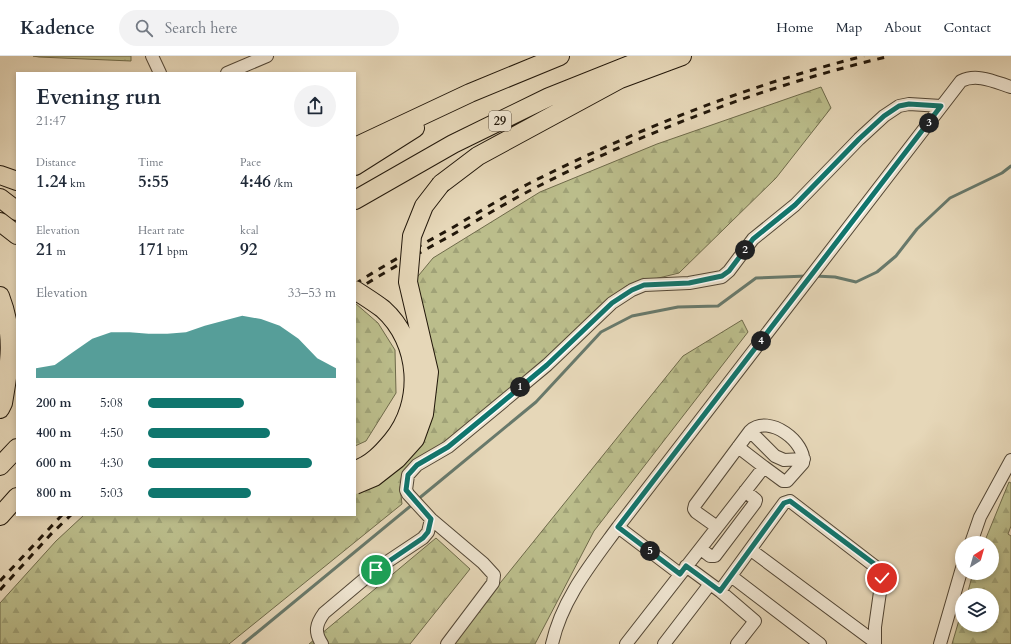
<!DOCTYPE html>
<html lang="en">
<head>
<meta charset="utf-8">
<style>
	:root { --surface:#fff; --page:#f2f2f3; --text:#1f2937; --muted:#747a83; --line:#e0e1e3; --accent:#0f766e }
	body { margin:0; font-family:Cardo,serif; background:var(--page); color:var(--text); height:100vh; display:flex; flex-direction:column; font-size:15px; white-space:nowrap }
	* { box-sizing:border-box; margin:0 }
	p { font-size:13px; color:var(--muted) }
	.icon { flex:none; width:22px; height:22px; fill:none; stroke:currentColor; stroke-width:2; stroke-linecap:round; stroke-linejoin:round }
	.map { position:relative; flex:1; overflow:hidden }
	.panel { position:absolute; left:16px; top:16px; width:340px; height:444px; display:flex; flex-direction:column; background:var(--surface); border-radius:0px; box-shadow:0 2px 6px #0003 }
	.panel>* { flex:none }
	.needle { width:26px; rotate:37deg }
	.tools { position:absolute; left:955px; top:480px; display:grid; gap:8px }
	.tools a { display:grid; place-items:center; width:44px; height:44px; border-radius:50%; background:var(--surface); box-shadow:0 2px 6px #0003; font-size:20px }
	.pin { position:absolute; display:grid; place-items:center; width:34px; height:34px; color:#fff; margin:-17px; border:2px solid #fff; border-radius:50%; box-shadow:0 1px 4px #0007 }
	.km { position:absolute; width:20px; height:20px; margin:-10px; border-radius:50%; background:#222; color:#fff; font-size:11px; line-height:20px; text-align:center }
	.round { display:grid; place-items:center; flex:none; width:42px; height:42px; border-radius:21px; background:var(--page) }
	.overview { display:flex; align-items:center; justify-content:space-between; height:68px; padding:0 20px }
	h1 { font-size:22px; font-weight:700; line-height:30px }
	.figures { display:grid; grid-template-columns:repeat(3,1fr); gap:6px; height:68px; padding:4px 20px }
	.figures div { display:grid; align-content:center }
	.figures b { font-size:17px; font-weight:700 }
	.figures small { font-size:11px; font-weight:400 }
	.figures p { font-size:11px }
	.chart { height:112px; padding:8px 20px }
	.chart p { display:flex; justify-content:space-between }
	.chart svg { width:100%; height:72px; margin-top:4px; fill:var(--accent); opacity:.7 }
	ul { padding:0 20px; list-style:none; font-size:13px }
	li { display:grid; grid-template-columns:64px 48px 1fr; align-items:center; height:30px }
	li i { height:10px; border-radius:5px; background:var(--accent) }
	header { display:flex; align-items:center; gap:24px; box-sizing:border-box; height:56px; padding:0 20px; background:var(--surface); border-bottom:1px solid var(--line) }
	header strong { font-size:19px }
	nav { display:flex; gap:22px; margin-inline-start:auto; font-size:14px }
	.search { width:280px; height:36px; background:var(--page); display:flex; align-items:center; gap:10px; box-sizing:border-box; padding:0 14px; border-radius:22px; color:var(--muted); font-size:15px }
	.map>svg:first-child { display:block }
	.grass { fill:url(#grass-tufts); stroke:#6e6a4a }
	.forest { fill:url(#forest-firs); stroke:#6e6a4a }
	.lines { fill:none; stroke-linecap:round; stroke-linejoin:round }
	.stream { stroke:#68796b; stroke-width:3 }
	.minor-casing { stroke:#534736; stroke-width:14 }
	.highway-casing { stroke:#22170a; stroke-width:20 }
	.minor { stroke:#efe5d1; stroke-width:12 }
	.highway { stroke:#e6d7b8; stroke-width:18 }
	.rail { stroke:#22170a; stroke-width:3; stroke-dasharray:7 7; stroke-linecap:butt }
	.highway-bridge-casing { stroke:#22170a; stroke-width:20; stroke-linecap:butt }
	.highway-bridge { stroke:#e6d7b8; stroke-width:18 }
	.route-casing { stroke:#fff; stroke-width:8 }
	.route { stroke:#0f766e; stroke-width:5 }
	.labels { text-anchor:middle; stroke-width:3; stroke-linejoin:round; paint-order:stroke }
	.shield { fill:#efe5d1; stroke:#605546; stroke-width:1 }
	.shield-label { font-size:12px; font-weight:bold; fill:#22170a }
</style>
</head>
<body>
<header>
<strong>Kadence</strong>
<div class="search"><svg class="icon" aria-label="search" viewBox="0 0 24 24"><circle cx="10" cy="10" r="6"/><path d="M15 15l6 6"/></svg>Search here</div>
<nav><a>Home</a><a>Map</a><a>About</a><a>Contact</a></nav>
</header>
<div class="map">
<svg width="1011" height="588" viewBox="0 0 1011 588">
	<defs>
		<pattern id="grass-tufts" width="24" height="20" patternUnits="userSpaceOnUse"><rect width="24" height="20" fill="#bbbd8b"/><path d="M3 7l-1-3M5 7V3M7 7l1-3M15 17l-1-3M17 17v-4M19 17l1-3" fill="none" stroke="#a0a277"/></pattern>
		<pattern id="forest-firs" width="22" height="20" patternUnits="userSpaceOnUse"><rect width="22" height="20" fill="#bbbd8b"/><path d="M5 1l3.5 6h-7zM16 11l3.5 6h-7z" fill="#a0a277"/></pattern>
	</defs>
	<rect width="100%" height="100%" fill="#e6d7b8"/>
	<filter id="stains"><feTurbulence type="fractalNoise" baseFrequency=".005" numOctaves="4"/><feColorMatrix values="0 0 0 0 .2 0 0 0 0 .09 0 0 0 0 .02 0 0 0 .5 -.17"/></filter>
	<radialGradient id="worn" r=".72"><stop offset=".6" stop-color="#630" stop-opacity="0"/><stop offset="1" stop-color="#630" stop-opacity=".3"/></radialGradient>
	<path class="grass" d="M33,0H131V5L39,1Z"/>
	<path class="forest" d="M821,31L831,52L776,122L679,217L626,230L467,372L411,410L400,431L402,448L229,588H0V547L56,485L84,459H355V436L412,396L414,225L433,202L540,136L657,88Z
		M355,247L378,267L395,294L396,337L366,385L355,390Z
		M742,264L748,276L594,475L535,588H451L683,300Z
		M1009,426L1011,427V470L1008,478L1011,480V588H952L962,554V569H992V539H967L973,517H992V487H984Z
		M436,482L470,513L410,588H309Z"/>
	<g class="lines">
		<path class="stream" d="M815,220L835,221L856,226L877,216L896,200L917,173L950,142L1002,117L1011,110
			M417,444L536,346L601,276L632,260L678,251L718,250L756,222L807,220
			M243,588L413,448"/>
		<g class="minor-casing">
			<path id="minor" d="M152,0L160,17
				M227,17L267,0
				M750,375L775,400L784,404L804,403
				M618,471L680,518
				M717,471L696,456L694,453L695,449L750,375C769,357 807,387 803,407L787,425H783L764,411
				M971,487L980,461L1011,404
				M701,493L710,500H715L755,447L756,444L745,435
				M751,494L875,586
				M686,510L720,535L784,447L790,445L881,515L882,522L875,571V588
				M731,520L820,588
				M720,535L755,565L737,588
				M322,588C314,576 316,568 324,557L375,514L423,482L428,476L431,463
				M447,588L493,527L494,519L483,507L431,463L408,438L406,434L408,419L417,409L448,391L499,349L547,309L612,247L632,234L644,229L689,227L722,221L729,215L753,183L795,149L859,83L884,60L899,50L909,48L941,50
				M552,588C562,543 591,508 618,471L961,25C977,17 995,26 1011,31
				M626,588L764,411L738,391
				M664,588L710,528
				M940,588L962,512"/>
		</g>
		<g class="highway-casing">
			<path id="highway" d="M355,91L470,37L560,0
				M355,110L415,72
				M0,119L17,125
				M441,128L478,100L620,23L682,0
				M0,142L17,155
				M355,144L453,88L549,41L652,0
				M0,166L17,179
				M0,240C15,279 10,307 3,347L0,353
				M0,410L17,392
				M0,460L17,441"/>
		</g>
		<use href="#minor" class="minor"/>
		<use href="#highway" class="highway"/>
		<path class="rail" d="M355,228C386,208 419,190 452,172C477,157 502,142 528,128C635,74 748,29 864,0
			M355,235C386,215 419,197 452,179C478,164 504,148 531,134C645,75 765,30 890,0
			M0,525L62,459
			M0,534L52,477L71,459"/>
		<g class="highway-bridge-casing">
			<path id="highway-bridge" d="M355,234C364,240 374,246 383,253C420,286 424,347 392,385C382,397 371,409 355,414
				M355,429L374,421L397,403L415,383L424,358L429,316L408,226L412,180L424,150L441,128"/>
		</g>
		<use href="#highway-bridge" class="highway-bridge"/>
	</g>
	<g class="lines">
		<g class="route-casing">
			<path id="route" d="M376,514L423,482L428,476L431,463L406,434L408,419L417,409L448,391L499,349L547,309L612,247L632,234L644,229L689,227L722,220L729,215L753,183L795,149L859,83L884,60L899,50L909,48L941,50L618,471L680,518L686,510L720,535L784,447L790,445L877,510L881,515L882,522"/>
		</g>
		<use href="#route" class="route"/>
	</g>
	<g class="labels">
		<rect class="shield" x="489" y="55" width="22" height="20" rx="3"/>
		<g class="shield-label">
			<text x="500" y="69">29</text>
		</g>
	</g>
	<rect width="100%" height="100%" filter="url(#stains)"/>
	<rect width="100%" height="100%" fill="url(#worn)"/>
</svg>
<div class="tools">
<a><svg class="needle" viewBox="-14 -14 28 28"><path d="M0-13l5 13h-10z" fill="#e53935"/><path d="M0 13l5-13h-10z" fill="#747a83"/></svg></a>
<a><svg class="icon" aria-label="layers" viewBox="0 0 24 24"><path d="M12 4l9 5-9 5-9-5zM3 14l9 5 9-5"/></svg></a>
</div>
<div class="pin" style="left:376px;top:514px;background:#1e9e55"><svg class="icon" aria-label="arrive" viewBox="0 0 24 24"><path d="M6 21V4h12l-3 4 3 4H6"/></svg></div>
<div class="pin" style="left:882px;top:522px;background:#d93025"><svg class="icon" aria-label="check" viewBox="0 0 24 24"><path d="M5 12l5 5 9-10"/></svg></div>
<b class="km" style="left:520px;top:331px">1</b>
<b class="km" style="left:745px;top:194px">2</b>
<b class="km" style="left:929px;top:67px">3</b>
<b class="km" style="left:761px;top:285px">4</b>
<b class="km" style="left:650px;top:495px">5</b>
<section class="panel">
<div class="overview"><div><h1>Evening run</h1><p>21:47</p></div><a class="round"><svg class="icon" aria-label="share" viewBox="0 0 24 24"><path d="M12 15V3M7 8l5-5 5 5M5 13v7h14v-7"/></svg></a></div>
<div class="figures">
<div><p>Distance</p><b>1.24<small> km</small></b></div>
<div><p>Time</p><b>5:55</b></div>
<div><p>Pace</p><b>4:46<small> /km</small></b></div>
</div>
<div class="figures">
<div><p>Elevation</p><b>21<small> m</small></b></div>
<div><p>Heart rate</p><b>171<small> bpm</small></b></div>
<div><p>kcal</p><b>92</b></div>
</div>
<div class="chart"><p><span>Elevation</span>33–53 m</p>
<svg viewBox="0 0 160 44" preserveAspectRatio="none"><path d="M0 44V38L10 36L20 28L30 20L40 16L50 16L60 17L70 17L80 16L90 12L100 9L110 6L120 8L130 12L140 20L150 32L160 38V44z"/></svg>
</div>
<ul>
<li><b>200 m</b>5:08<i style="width:51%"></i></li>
<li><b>400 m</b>4:50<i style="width:65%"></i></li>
<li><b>600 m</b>4:30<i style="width:87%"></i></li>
<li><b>800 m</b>5:03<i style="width:55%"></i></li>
</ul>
</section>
</div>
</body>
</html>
